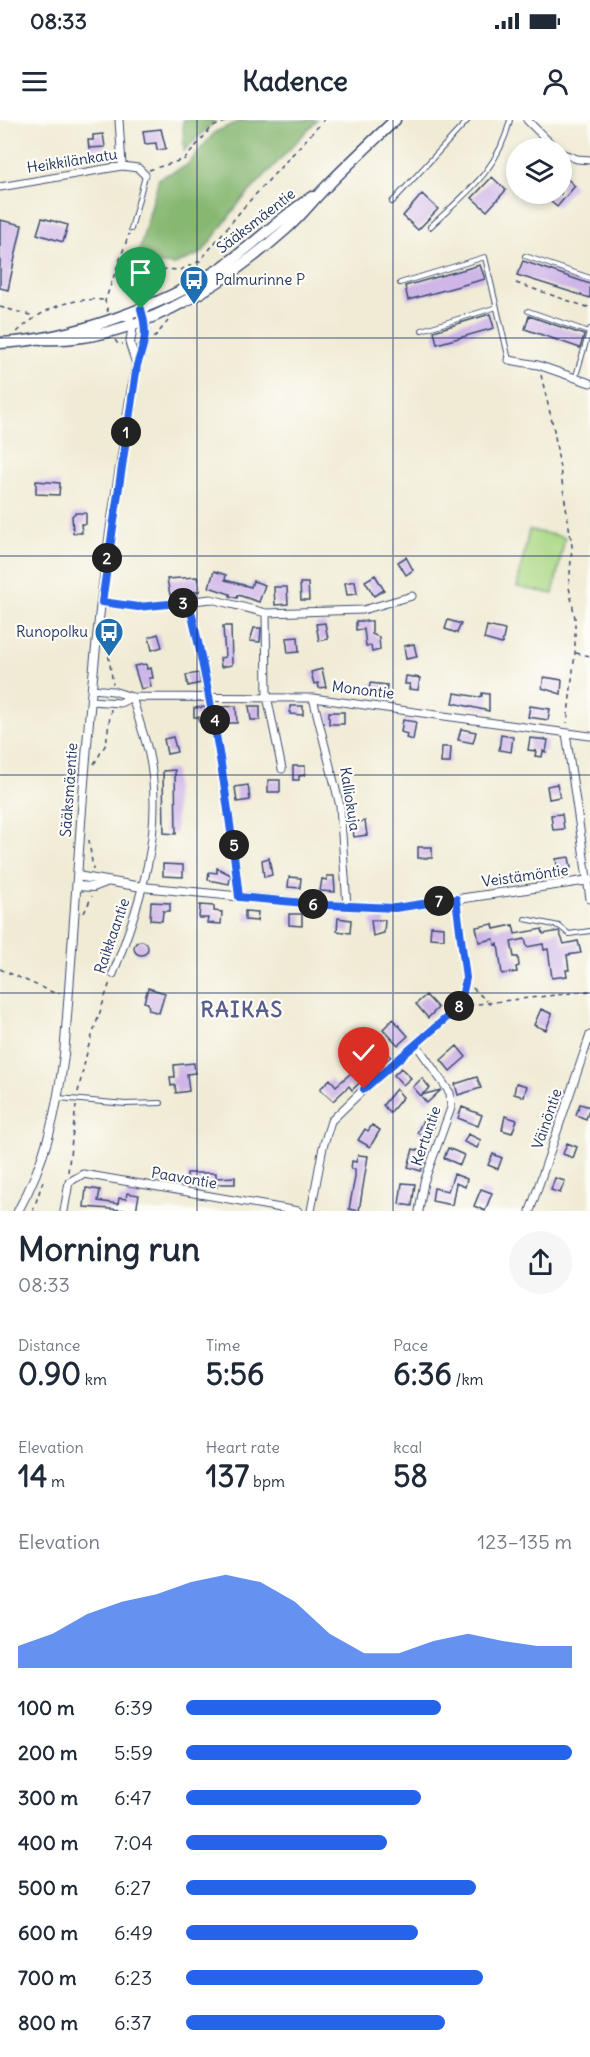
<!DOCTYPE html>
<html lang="en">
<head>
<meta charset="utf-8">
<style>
	:root { --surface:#fff; --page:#f6f6f7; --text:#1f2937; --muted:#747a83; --accent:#2563eb }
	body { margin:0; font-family:Delius,sans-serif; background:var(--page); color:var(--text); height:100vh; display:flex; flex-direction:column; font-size:22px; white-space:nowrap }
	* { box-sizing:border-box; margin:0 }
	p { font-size:20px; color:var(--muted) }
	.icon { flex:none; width:33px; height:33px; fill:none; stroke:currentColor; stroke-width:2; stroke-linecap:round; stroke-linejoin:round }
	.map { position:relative; height:1091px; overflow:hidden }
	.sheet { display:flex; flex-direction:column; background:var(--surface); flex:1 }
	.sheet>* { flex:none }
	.buttons { position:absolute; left:506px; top:18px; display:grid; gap:12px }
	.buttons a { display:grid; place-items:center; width:66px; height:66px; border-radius:50%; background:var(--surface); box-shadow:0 3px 9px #0003; font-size:30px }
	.pin { position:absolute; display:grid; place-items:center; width:51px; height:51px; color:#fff; margin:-62px -26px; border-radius:50% 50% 50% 0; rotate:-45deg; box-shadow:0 0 6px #0007 }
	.pin .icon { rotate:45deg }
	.km { position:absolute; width:30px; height:30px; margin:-15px; border-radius:50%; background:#222; color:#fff; font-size:16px; line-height:30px; text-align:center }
	.round { display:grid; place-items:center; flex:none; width:63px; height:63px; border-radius:32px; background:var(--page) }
	.overview { display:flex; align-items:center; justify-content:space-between; height:102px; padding:0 18px }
	h1 { font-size:33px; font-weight:700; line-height:45px }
	.metrics { display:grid; grid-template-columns:repeat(3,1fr); gap:9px; height:102px; padding:6px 18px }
	.metrics div { display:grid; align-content:center }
	.metrics b { font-size:30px; font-weight:700 }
	.metrics small { font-size:16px; font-weight:400 }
	.metrics p { font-size:16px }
	.chart { height:168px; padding:12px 18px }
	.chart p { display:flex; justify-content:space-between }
	.chart svg { width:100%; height:108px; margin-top:6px; fill:var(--accent); opacity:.7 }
	ul { padding:0 18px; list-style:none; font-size:20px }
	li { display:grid; grid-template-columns:96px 72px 1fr; align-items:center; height:45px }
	li i { height:15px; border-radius:8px; background:var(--accent) }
	.status { display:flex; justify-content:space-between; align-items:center; height:42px; padding:0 30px; background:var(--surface); direction:ltr }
	.status svg { height:16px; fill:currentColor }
	header { display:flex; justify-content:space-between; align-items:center; height:78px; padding:0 18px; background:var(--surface); font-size:27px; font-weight:700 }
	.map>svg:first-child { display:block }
	.green { fill:#aad885; stroke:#628472; stroke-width:1.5 }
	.forest { fill:#87b872; stroke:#517468; stroke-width:1.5 }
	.building { fill:#cfb5e8 }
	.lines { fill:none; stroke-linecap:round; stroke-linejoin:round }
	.service-casing { stroke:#3b4b70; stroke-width:6 }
	.minor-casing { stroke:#3b4b70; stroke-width:9 }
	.tertiary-casing { stroke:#3b4b70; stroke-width:10 }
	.secondary-casing { stroke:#3b4b70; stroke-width:13 }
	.path { stroke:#3b4b70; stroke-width:1.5; stroke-dasharray:4.5 4.5; stroke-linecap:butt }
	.service { stroke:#fff; stroke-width:4 }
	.minor { stroke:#fff; stroke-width:7 }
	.tertiary { stroke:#fff; stroke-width:8 }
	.secondary { stroke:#fff; stroke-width:10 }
	.route-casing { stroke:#fff; stroke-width:12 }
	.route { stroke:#2563eb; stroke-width:8 }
	.grid { fill:none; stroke:#1b2f5e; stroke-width:1.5; stroke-opacity:0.55 }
	.labels { text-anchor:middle; stroke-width:4.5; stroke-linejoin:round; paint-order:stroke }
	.street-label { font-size:15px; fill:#1b2f5e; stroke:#fdfcf7 }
	.poi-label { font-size:15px; fill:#1b2f5e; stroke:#fdfcf7; text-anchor:start }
	.district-label { font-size:21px; font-weight:bold; letter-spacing:1.5px; fill:#5a5e8e; stroke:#fdfcf7 }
</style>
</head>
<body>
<div class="status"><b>08:33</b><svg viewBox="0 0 49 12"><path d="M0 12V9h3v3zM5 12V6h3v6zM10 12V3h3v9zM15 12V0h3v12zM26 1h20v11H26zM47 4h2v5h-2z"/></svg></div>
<header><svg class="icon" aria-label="menu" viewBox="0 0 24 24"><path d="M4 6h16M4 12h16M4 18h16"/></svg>Kadence<svg class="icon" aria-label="person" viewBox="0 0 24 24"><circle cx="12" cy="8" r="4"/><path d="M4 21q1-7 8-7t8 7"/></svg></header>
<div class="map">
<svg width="590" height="1091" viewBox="0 0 590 1091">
	<rect width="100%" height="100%" fill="#fdfcf7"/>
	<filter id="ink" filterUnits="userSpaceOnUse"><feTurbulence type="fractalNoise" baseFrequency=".0167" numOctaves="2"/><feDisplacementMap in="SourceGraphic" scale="12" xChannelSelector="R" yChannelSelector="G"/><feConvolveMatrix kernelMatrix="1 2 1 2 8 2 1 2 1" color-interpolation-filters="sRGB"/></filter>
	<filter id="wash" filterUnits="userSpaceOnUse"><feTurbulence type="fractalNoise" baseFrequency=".008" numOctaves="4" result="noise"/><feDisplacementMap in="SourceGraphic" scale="24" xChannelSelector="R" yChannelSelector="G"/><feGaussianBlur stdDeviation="1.35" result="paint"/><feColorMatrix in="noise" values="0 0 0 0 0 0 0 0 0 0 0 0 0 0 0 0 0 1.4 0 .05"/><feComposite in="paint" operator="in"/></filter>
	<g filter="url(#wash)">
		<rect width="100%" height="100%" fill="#f0ebd4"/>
		<path class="green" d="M529,410L565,417L553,474L517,467Z"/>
		<path class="forest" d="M183,0H216L184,31Z
			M317,0L240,82L202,133L175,145L136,143L159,58L186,46L215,12L240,1Z"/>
		<g id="blocks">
			<path class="building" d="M161,9L166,29L157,30L156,23L145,24L143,11Z
				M103,14L105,27L89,28L88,20H93V15Z
				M561,53L575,66L557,87L542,74H561Z
				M492,57L506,70L487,91L472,78Z
				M422,74L438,89L418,110L403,96Z
				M42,98L68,105L63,122L37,114Z
				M0,100L22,105L8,170L0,168Z
				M523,141L590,164V178L517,155Z
				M480,145L485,159L408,180L405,166Z
				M490,194L494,208L437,224L434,211Z
				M529,196L584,215L580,228L525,209Z
				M36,361L60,363L59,375L36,374Z
				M75,393H86V404H81L82,413H73L72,396Z
				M406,437L413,450L406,455L398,442Z
				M214,451L226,455L225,460L251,467L253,461L265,465L259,482L238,475L237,478L230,476V474L209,467Z
				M375,455L384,470L374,476L365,461Z
				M197,457L200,471L170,475L167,459Z
				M355,461L357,474L347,475L345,463Z
				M300,463H308L309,480H301Z
				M274,467H287L288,484L275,485Z
				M448,500L461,504L457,513L445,509Z
				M356,501H372V514L379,517L380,530L372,532L371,526H366L364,509L356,510Z
				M325,503L328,519L319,521L316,504Z
				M223,506H231L232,545L221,547L220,538L225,537Z
				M487,506L505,510L502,524L484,519Z
				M254,508H261L260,522L250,521Z
				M158,514L162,527L152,530L149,517Z
				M298,517L299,532L288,533L286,518Z
				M414,524L417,537L406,539L404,526Z
				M146,544L147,549L151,548L153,558H149L151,567L141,569L134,546Z
				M322,549L326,567L319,568L318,563L314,564L311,552Z
				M199,553L201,563L188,566L186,555Z
				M406,556L420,558L418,570L409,569L410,564H405Z
				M544,557L562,560L561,574L542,568Z
				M370,563L387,565L386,575L369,573Z
				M455,573L478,577L482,576V573L489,574V591L453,583Z
				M236,586L237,603H226L222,587Z
				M249,586H260V600H251Z
				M290,586H303V595L290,594Z
				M530,586L550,589L548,600L528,597Z
				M194,588L206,587V602H199V597H194Z
				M329,592H344V604H329Z
				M403,600L416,602L413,620L406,618L407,614L401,612Z
				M461,609L476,612L473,623L458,620Z
				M501,615L513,617L511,632L499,630Z
				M173,617L177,632L167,634L164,619Z
				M530,618L548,620L546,632L543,631L542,637L535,636L536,631L528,630Z
				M442,627H451L450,643H441Z
				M293,646H305V655L299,656V660H293Z
				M175,650L176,714L164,713L163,651Z
				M268,660H280V672H268Z
				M557,664L560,677L549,679L547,666Z
				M248,665L250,680L237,682L235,667Z
				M562,694L564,709L553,710L551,695Z
				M365,701L367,715L354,717L352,703Z
				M418,727H432V738H418Z
				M569,737L571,748L558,751L556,739Z
				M269,738L272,755L264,757L262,740Z
				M163,744L183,745V757L163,756Z
				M217,748L231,755L229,764L208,760L209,752L217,753Z
				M327,756H334L335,772L320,771L322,759L327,760Z
				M289,757L301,758L300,768L288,767Z
				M151,782L170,783V791H163L162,801L150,800Z
				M200,785L214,786V791L222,792L221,804L207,803L208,798H199Z
				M245,791L258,792L257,801L245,800Z
				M289,794H302V806L289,805Z
				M338,798L351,800L350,813L337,811Z
				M371,800H385L384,813L373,816Z
				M493,804L494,809L513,805L515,814L542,809L543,814L559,811L564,824L578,821L581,833L567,835L569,850H566L567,856L552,858L548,829L544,830L543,824L527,827L525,819L511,822L514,837H518L519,846L516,847L517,852L502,854L498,824L495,825L494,819L479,822L476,807Z
				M431,806L444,807V819L430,818Z
				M134 828a7 7 0 1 1 14 0a7 7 0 1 1-14 0Z
				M148,868L165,873L159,893L149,890L148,883L144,882Z
				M426,875L438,888L428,898L416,884Z
				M541,889L552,894L546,910L534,905Z
				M393,899L408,916L398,925L383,909Z
				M382,926L391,937L385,942L383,940L352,970L349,966L333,981L320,969L330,959L336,966L358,947L351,939L362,929L369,937Z
				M457,926L466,937L450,951L441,940Z
				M194,943L195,953L187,954L189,971L176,973L175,965L171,966L170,957H175L174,945Z
				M401,948L411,958L403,965L394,955Z
				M477,957L481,968L458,975L455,964Z
				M422,958L430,968L421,975L441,970L427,983L413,967Z
				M516,963L527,966L524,977L514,974Z
				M396,969L403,977L390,993L383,985Z
				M580,984L590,987L586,999L576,995Z
				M462,987L482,995L478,1006L458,998Z
				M505,996L517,1000L512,1013L502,1010Z
				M424,998L436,1002L430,1018L417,1013Z
				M372,1005L380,1010L370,1027L358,1020L365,1009L368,1011Z
				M468,1014L481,1020L477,1028L464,1022Z
				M567,1023L577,1027L573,1038L563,1034Z
				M448,1028L464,1035L460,1045L444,1038Z
				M413,1029L427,1033L421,1051L408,1047Z
				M493,1034L502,1038L498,1049L488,1045Z
				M358,1035L368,1036L359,1091L349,1089L355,1057V1049H351L352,1041L356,1042Z
				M187,1053H216V1058L235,1057V1064H217V1067L187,1066Z
				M454,1054L467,1059L465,1067L456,1063L452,1085L432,1081L434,1068L448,1071Z
				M555,1058L565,1061L560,1073L551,1070Z
				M402,1063L415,1064L412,1086L399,1084Z
				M86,1068L100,1070L98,1081L118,1084L119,1078L126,1079L127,1073L139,1075L136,1091L84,1087Z
				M481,1069L492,1073L485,1091L474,1086Z"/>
		</g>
	</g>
	<g filter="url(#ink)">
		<use href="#blocks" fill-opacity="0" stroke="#3b4b70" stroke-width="1.5"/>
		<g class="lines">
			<g class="service-casing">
				<path id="service" d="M392,82L468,0
					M430,107C466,73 498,51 510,0
					M131,109L145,56
					M525,136L590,158
					M400,163L485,137L509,240
					M528,191L589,212
					M422,210L497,187
					M575,259L590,209
					M525,799L559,806L569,814L590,811
					M59,978L125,984L161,983"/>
			</g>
			<g class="minor-casing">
				<path id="minor" d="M119,0L122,46
					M527,0L555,28
					M561,33L577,39L590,40
					M0,67L122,46L138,48L145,55
					M509,240L538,245L590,263
					M101,482L138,487L211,479L266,493L363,490L412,476
					M189,482C212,580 229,677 239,777
					M266,493L267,576L282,649
					M92,569L113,571L132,577L313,578L590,616
					M313,578L340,686L347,786
					M91,581L120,583L132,577
					M566,613L590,779
					M113,854C141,782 166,707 148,630C143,612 137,594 132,577
					M416,924L450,973L451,988L424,1062L419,1091
					M64,1091L69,1062L83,1054L298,1091
					M311,1091L323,1027L331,1001L364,969L449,895
					M530,1091L590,915"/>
			</g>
			<g class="tertiary-casing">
				<path id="tertiary" d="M130,199L132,211L130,224L137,245
					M77,756L142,767L327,785L395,788L590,760
					M77,766L93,767L106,762
					M18,1091C46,1041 57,991 64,935C80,739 87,542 120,348C126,314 128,277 137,245C142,227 149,215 143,197"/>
			</g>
			<g class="secondary-casing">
				<path id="secondary" d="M41,219C130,224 221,167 285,110C300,97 312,81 326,67C348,44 372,22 395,0
					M0,223C70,220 162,186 221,148C252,126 280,98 312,77"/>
			</g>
			<path class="path" d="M149,50L185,39L212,7L230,0
				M117,147L180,150L200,141L244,87L324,0
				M516,163L587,187L590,185
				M0,187L34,196
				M108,192L105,181L129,114
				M17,212C42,189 70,177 104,180
				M154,218L168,201
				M115,220L118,224H123
				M541,255L554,310L572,426L569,467L575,498V533L567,603
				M106,518L113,564
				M576,533L590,536
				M94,644L106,624L111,589
				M89,720L93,750
				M84,793L92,776
				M0,849L52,872L60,873
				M466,862L487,881
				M460,886L590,871
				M454,891C475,871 462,814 458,788
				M78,972L88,928L110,862
				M68,1052L76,986
				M33,1091L43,1061"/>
			<use href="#service" class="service"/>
			<use href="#minor" class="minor"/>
			<use href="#tertiary" class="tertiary"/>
			<use href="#secondary" class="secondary"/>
		</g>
	</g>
	<g class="lines" filter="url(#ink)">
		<g class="route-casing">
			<path id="route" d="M141,189C148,213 145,222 137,245L102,482L138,487L189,482C212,580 228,677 239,777L327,785L395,788L456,779L466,858L460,886L364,969"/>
		</g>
		<use href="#route" class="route"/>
	</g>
	<path class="grid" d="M197,0V1091M393,0V1091M0,218H590M0,436H590M0,655H590M0,873H590"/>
	<defs>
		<g id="bus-pin" transform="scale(1.5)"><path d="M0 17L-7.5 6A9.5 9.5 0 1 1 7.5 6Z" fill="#1f6fb2" stroke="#fdfcf7"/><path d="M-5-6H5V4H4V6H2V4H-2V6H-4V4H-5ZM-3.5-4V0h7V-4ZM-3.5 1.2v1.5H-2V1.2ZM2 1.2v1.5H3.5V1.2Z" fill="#fff"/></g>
	</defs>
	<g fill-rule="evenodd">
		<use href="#bus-pin" x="194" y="160"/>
		<use href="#bus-pin" x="109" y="512"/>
	</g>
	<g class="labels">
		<g class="street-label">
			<text transform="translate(72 41) rotate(-9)" y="5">Heikkilänkatu</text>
			<text transform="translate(256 101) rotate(-38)" y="5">Sääksmäentie</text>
			<text transform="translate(363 570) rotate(7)" y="5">Monontie</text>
			<text transform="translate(69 670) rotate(-86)" y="5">Sääksmäentie</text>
			<text transform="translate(350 679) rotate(81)" y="5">Kalliokuja</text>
			<text transform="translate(525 756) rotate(-8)" y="5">Veistämöntie</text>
			<text transform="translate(112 816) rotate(-71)" y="5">Raikkaantie</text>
			<text transform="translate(547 999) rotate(-71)" y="5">Väinöntie</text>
			<text transform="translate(426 1016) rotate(-71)" y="5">Kertuntie</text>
			<text transform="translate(184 1058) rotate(10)" y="5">Paavontie</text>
		</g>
		<g class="poi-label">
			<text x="215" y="165">Palmurinne P</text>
			<text x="88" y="517" text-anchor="end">Runopolku</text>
		</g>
		<g class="district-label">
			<text x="242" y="897">RAIKAS</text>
		</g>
	</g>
</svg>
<div class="buttons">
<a><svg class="icon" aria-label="layers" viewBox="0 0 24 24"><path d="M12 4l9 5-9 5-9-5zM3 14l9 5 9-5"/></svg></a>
</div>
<div class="pin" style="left:141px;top:189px;background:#1e9e55"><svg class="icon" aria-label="arrive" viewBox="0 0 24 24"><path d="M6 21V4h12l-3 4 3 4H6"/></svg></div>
<div class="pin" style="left:364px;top:969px;background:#d93025"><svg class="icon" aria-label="check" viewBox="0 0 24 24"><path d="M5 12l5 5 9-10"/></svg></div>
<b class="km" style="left:126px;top:312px">1</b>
<b class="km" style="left:107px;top:438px">2</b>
<b class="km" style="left:183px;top:483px">3</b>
<b class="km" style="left:215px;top:600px">4</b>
<b class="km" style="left:234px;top:725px">5</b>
<b class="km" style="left:313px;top:784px">6</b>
<b class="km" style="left:439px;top:781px">7</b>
<b class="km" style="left:459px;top:886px">8</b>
</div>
<section class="sheet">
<div class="overview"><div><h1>Morning run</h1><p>08:33</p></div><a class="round"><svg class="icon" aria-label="share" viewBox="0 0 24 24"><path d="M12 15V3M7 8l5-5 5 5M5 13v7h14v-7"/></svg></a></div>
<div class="metrics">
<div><p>Distance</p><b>0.90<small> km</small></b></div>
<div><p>Time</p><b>5:56</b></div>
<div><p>Pace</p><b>6:36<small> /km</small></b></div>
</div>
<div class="metrics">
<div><p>Elevation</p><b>14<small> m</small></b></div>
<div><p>Heart rate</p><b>137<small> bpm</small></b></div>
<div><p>kcal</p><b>58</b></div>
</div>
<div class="chart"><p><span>Elevation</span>123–135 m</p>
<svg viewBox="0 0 160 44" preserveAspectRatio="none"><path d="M0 44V35L10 30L20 22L30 17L40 14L50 9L60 6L70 9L80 17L90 30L100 38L110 38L120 33L130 30L140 33L150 35L160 35V44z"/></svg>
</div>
<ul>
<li><b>100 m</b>6:39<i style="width:66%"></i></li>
<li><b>200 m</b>5:59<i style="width:100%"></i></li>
<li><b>300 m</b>6:47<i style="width:61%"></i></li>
<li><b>400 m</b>7:04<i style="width:52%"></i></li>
<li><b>500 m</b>6:27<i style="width:75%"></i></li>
<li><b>600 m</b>6:49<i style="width:60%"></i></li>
<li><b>700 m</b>6:23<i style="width:77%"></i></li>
<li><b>800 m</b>6:37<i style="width:67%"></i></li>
</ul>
</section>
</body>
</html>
